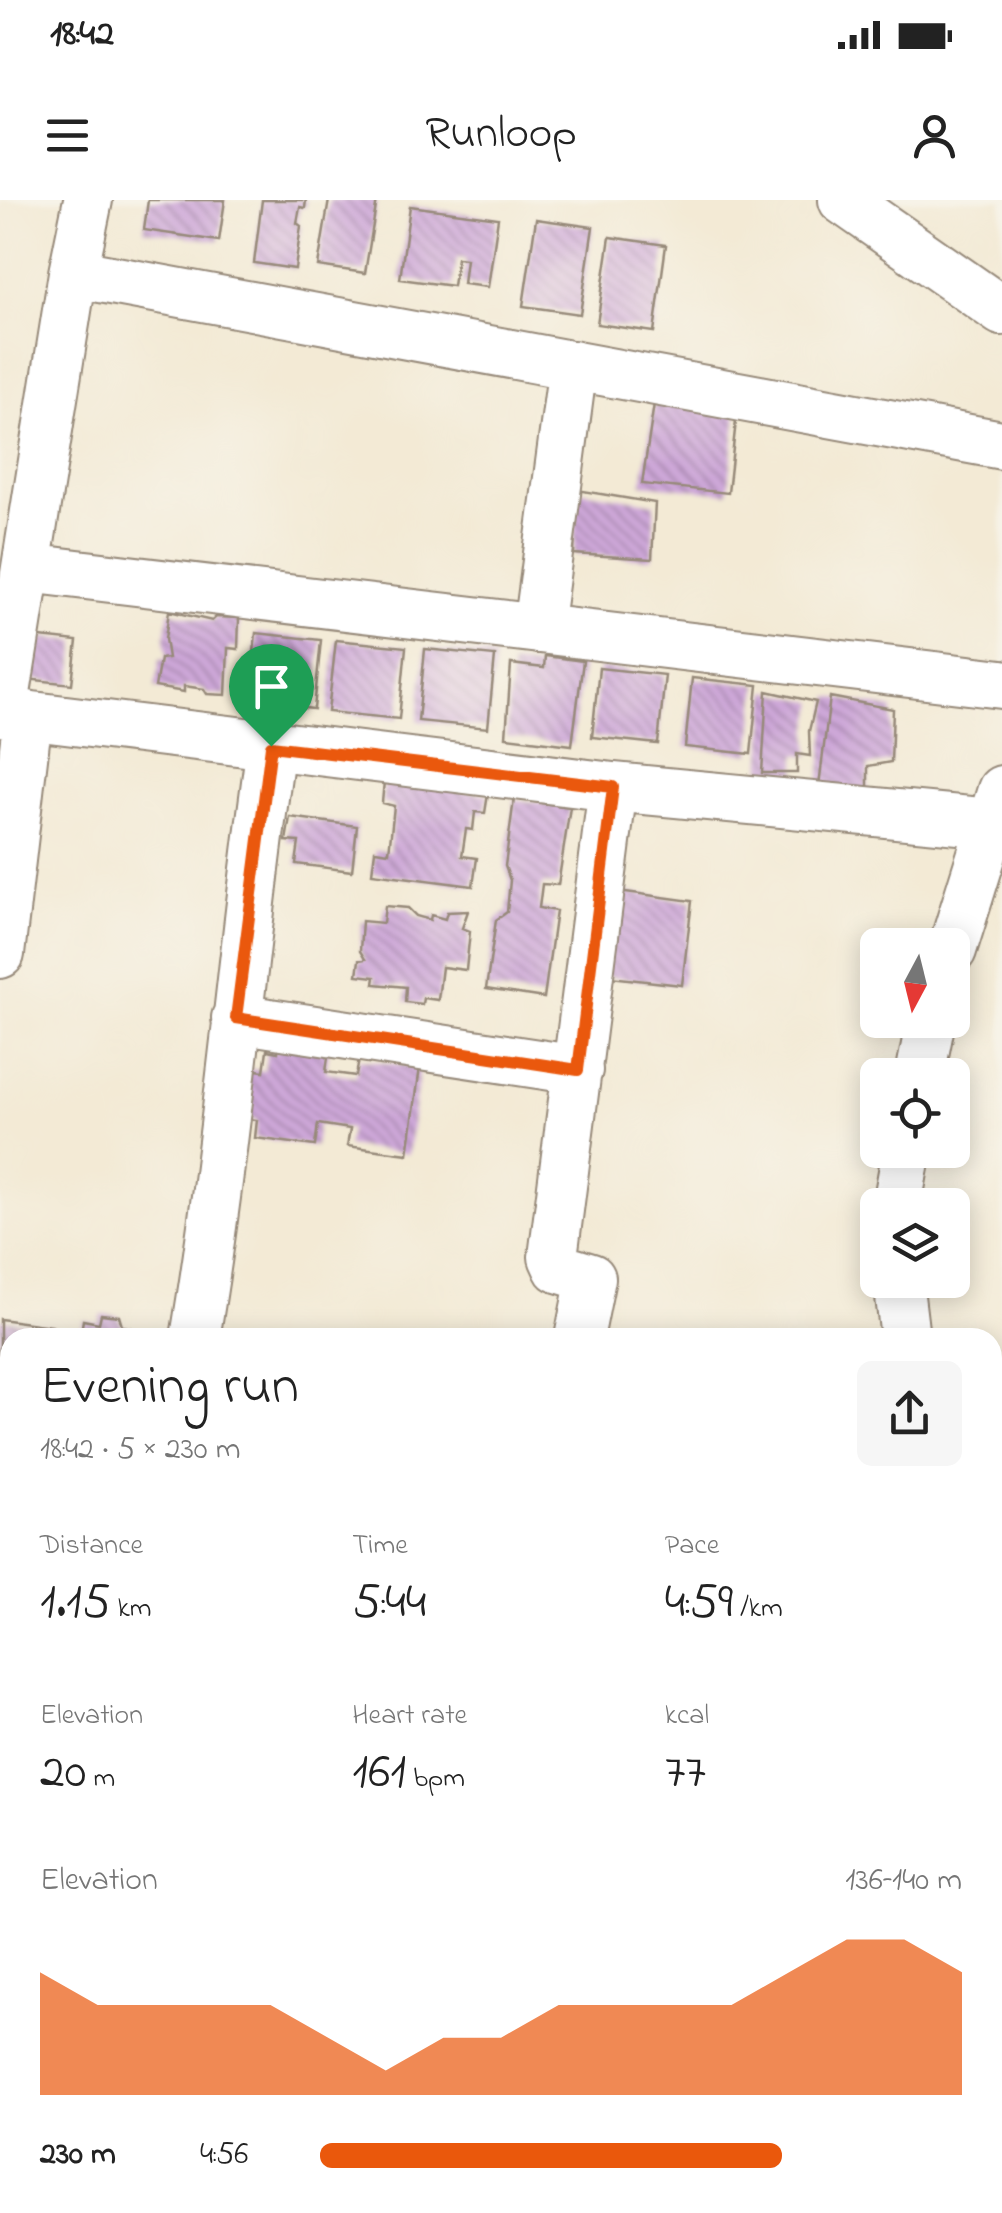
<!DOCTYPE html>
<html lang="en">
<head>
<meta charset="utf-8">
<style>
	:root { --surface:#fff; --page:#f6f6f6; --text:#222; --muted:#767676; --accent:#ea580c }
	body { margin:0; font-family:"Indie Flower",sans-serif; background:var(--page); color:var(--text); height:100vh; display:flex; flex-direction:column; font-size:38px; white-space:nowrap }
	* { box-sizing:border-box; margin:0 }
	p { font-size:32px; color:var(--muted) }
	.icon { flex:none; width:55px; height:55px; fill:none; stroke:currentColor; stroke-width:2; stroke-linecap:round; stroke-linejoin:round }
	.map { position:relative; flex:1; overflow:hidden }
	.drawer { position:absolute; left:0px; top:1128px; width:1002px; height:888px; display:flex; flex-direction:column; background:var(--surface); border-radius:30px 30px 0 0; box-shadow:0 5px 25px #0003 }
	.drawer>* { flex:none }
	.needle { width:65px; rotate:187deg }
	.fabs { position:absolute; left:860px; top:728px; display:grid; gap:20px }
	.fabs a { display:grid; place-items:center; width:110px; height:110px; border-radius:15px; background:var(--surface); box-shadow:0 5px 25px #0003; font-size:50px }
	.pin { position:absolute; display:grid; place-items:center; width:85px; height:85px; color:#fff; margin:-102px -42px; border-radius:50% 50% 50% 0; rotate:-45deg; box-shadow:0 0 10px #0007 }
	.pin .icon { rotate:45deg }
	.round { display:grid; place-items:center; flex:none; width:105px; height:105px; border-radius:15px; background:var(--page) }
	.head { display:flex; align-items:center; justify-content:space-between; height:170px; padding:0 40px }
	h1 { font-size:55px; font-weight:600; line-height:75px }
	.stats { display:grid; grid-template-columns:repeat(3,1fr); gap:15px; height:170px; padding:10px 40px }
	.stats div { display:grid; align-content:center }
	.stats b { font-size:50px; font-weight:600 }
	.stats small { font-size:28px; font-weight:400 }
	.stats p { font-size:28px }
	.chart { height:280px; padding:20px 40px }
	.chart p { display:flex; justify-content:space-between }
	.chart svg { width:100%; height:180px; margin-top:10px; fill:var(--accent); opacity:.7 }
	ul { padding:0 40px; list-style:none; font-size:32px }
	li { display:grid; grid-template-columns:160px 120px 1fr; align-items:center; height:75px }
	li i { height:25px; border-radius:12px; background:var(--accent) }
	.status { display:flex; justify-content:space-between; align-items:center; height:70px; padding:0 50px; background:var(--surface); direction:ltr }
	.status svg { height:28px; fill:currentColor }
	header { display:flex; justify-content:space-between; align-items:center; height:130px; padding:0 40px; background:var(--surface); font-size:45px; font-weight:600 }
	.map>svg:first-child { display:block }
	.building { fill:url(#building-back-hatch) }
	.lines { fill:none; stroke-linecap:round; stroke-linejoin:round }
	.minor-casing { stroke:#978a7a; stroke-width:52 }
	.minor { stroke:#fff; stroke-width:48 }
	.route-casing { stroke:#fff; stroke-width:20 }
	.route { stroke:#ea580c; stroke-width:12 }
</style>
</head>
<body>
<div class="status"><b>18:42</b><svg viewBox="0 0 49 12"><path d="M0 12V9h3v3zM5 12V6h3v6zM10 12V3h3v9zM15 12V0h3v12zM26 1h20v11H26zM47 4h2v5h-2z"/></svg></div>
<header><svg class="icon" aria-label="menu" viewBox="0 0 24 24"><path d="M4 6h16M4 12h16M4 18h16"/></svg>Runloop<svg class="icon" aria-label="person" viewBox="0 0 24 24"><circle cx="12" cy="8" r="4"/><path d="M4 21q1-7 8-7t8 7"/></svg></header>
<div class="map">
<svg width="1002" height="2013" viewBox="0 0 1002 2013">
	<defs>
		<pattern id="building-back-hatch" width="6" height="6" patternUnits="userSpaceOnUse" patternTransform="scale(2.5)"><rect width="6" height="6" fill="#cda7d8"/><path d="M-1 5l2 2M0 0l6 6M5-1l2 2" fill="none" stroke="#a888af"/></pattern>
	</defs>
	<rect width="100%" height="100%" fill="#f7f3e8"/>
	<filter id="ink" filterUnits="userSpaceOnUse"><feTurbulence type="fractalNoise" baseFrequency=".01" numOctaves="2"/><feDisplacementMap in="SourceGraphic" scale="20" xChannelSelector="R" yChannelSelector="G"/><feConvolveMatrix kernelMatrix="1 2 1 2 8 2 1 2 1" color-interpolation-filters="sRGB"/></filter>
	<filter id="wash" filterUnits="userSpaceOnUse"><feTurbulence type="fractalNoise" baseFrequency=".0048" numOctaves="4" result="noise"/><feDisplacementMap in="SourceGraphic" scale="40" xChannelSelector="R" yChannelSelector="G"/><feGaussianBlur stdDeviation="2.25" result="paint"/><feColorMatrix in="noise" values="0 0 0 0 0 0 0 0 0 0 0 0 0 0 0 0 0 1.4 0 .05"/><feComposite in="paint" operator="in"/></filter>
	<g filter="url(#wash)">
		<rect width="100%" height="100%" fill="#f3ead5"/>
		<g id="blocks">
			<path class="building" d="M148,0H225L219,41L144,30Z
				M262,0H306L305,8L300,7L297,23L301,26L295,69L254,63Z
				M329,0H377L365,73L318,66Z
				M410,6L498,18L488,87L463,84L466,59L457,58L453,86L400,79Z
				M536,19L593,27L580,114L523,106Z
				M610,37L666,45L654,132L597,124Z
				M655,197L737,212L728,293L642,284Z
				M577,290L655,303L652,359L574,354Z
				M169,411L212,421L216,417L239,418L238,449L228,448L226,495L207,494L204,489L184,486V492L155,487L160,459L168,458L165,439Z
				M256,433L321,440L314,509L249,502Z
				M31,436L77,441L72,484L25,479Z
				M336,440L406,447L399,519L328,512Z
				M425,449L495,456L488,528L418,521Z
				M545,456L583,461L572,545L506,537L511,464L544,468Z
				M599,468L665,475L658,544L592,537Z
				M692,478L758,485L751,554L685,547Z
				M767,491L816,502L809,531L810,556L797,554V573H762Z
				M830,497L893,509L891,562L868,566V591L818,594Z
				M384,581L488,594L485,613L475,612L473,630L466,629L462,656L477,658L473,686L372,673L375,650L389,652L394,606L382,603Z
				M514,599L570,607L558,685L542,684L539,708L556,711L544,798L486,789L496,720L507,712L510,680L505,666Z
				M290,617L357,626L352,671L296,664L299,642L286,641Z
				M611,690L692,701L682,785L601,776Z
				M385,706L408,708L416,716L430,720L431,715L445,719L447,712L468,711L462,728L470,731L466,770L442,767L438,800L423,798L422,804L405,802L406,787L374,784L375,777L357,775L359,760L365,759L360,751L362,721L383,723Z
				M279,843L329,850L326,872L356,876L359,859L420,867L408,954L347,946L350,929L318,924L315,946L255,938L257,920L234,917L240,868L264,871L267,850L278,852Z
				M101,1114L119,1116L122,1126L146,1131L145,1138H80L83,1120L99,1123Z
				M0,1119L52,1126L51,1138H10V1161L0,1159Z
				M0,1310L10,1311V1336L0,1340Z
				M1000,1773H1002V1818L992,1817V1793H996Z
				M992,1913L1002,1915V2013L945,2011L947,2005H992Z"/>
		</g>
	</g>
	<g filter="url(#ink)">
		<use href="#blocks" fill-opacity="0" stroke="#978a7a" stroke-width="2.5"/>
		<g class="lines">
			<g class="minor-casing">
				<path id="minor" d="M843,0L1002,111
					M73,73L1002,245
					M27,368L1002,484
					M538,429L573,165
					M0,512L613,587L991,623
					M3,512L73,73L88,0
					M952,750L1002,590
					M0,754L28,515
					M236,818L578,870
					M920,875L931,820
					M897,1005L907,950
					M898,1080L905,1138
					M195,1138C228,942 243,742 271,546
					M579,1138L591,1078L558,1068L553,1057L613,587
					M992,1222L1002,1223
					M992,1427L1002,1428
					M0,1472L10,1474
					M992,1600L1002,1601
					M0,1667L10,1669
					M0,1873L10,1875
					M992,1878L1002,1880
					M52,2013L54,2005
					M307,2013L308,2007L352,2013
					M566,2013L567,2005
					M918,2013L920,2005"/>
			</g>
			<use href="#minor" class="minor"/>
		</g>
	</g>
	<g class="lines" filter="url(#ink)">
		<g class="route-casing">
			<path id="route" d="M271,546L613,587L578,870L236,818Z"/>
		</g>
		<use href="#route" class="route"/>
	</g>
</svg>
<div class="fabs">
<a><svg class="needle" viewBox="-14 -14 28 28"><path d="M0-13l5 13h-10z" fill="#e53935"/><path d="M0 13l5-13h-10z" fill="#767676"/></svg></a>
<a><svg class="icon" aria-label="locate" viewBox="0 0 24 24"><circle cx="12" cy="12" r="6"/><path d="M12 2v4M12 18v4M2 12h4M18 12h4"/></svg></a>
<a><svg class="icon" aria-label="layers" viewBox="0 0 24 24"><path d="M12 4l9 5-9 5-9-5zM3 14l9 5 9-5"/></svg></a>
</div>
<div class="pin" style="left:271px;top:546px;background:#1e9e55"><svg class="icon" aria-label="arrive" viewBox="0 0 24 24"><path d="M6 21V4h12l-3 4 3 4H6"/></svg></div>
<section class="drawer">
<div class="head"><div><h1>Evening run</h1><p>18:42 · 5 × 230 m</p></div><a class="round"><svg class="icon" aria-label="share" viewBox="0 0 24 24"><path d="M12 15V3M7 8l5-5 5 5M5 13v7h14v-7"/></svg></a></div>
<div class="stats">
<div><p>Distance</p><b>1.15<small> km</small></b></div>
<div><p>Time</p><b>5:44</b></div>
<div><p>Pace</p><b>4:59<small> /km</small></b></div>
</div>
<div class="stats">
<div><p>Elevation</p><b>20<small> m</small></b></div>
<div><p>Heart rate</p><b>161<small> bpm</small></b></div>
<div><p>kcal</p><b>77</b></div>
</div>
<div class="chart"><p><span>Elevation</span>136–140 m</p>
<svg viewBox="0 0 160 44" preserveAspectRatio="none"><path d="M0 44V14L10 22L20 22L30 22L40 22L50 30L60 38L70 30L80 30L90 22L100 22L110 22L120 22L130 14L140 6L150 6L160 14V44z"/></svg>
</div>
<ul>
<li><b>230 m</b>4:56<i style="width:72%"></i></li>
</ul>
</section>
</div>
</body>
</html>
